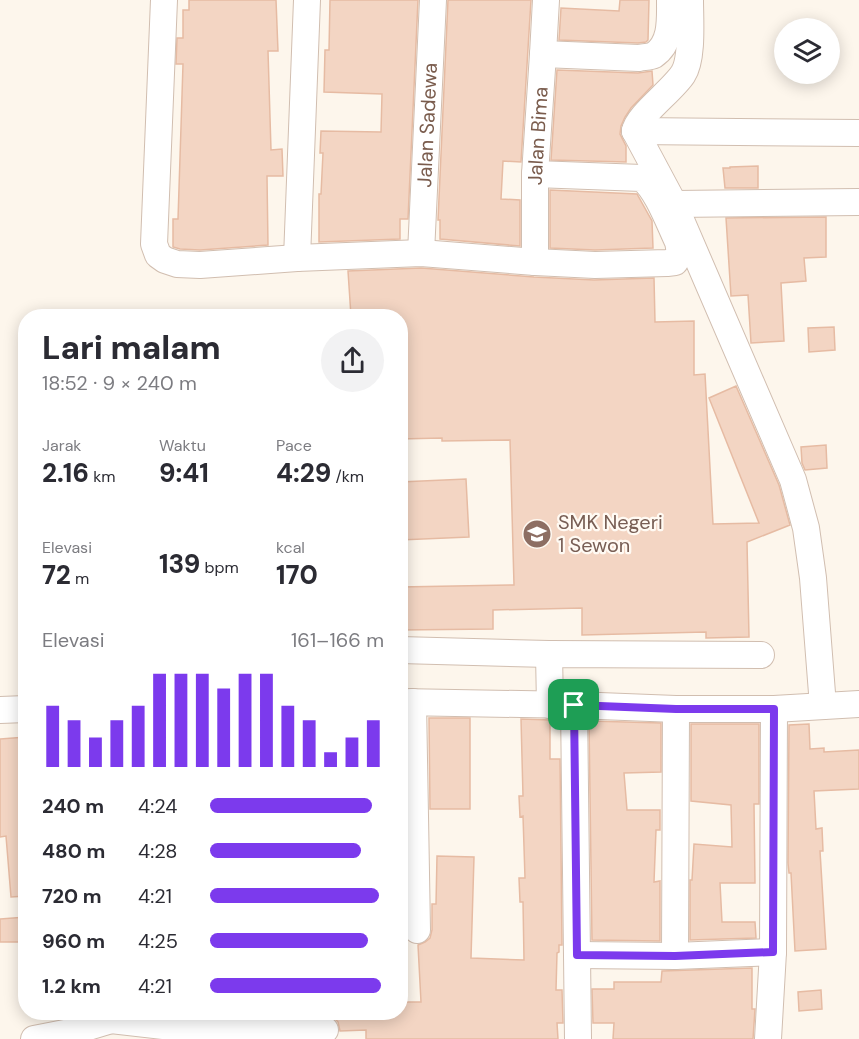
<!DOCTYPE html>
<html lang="id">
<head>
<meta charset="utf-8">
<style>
	:root { --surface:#fff; --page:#f2f2f3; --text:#2b2b33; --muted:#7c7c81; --accent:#7c3aed }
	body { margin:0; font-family:"DM Sans",sans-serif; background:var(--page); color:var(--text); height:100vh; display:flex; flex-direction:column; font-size:22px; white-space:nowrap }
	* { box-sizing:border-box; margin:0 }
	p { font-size:20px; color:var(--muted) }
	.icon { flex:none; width:33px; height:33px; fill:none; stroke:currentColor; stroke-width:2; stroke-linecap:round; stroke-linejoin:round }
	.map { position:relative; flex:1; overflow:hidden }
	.drawer { position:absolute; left:18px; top:309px; width:390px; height:711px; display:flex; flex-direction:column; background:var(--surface); border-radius:24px; box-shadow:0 3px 15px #0003 }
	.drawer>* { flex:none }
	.fabs { position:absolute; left:774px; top:18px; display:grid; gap:12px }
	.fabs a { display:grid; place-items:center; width:66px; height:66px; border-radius:50%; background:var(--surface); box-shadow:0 3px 15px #0003; font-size:30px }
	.pin { position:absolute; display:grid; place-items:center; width:51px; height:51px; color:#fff; margin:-26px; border-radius:12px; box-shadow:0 3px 9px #0006 }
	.round { display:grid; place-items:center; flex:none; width:63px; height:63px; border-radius:32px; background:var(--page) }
	.overview { display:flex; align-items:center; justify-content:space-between; height:102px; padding:0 24px }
	h1 { font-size:33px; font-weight:800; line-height:45px }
	.figures { display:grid; grid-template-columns:repeat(3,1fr); gap:9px; height:102px; padding:6px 24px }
	.figures div { display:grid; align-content:center }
	.figures b { font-size:26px; font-weight:800 }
	.figures small { font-size:16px; font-weight:400 }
	.figures p { font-size:16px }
	.chart { height:168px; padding:12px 24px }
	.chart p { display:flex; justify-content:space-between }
	.chart svg { width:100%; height:108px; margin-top:6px; stroke:var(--accent); stroke-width:6 }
	ul { padding:0 24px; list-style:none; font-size:20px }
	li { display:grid; grid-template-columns:96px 72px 1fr; align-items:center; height:45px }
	li i { height:15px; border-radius:8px; background:var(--accent) }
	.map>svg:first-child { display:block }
	.building { fill:#f3d5c3; stroke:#e6bba3; stroke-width:1.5 }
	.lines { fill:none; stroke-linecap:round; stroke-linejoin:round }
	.street-casing { stroke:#d1beb0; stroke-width:28 }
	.street { stroke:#fff; stroke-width:26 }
	.route-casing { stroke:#fff; stroke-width:12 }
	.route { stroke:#7c3aed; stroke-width:8 }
	.labels { text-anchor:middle; stroke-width:4.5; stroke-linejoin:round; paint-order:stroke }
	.street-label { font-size:20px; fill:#7a5c4d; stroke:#fffaf3 }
	.education-label { font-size:20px; fill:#785e54; stroke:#fffaf3; text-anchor:start }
</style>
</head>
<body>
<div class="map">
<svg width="859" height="1039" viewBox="0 0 859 1039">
	<rect width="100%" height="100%" fill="#fdf6ec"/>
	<path class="building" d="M189,0H276L278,51H268L271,150L282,149L283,176H267L268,245L200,250L180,249L173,247V219H178L181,127L183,64H176L177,38H183V10H189Z
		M330,0H418L408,219H400V239L319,242V194H321L323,153H320L321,131L381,132L382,94L324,92L325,50H329Z
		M448,0H531L521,162L503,161L501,199L520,200V246L440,239V220H438Z
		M620,0H649L648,40L646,42L638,43L559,40L561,8L619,11Z
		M557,70L638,73L652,71L653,85L631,108L625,117L621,126L620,134L626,146V162L551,160Z
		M758,166V188H725L723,168H730V167Z
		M550,190L637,194L652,221L653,248L595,250L550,248Z
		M826,217V257L804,258L806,281L781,283L784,341L751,343L748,295L731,296L726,218Z
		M421,268L534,277L594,280L654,278L655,322L694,321V375L705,374L713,524L759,523L709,398L736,386L779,485L790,525L747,542L749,637L706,638V632L582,635V608L493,610V629L400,630V587L514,585L510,440L442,441V438L400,439V316H351L348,271Z
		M834,327L835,350L809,352L808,328Z
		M826,445L827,468L805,470L802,463L801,447Z
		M466,479L469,537L400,540V482Z
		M429,718H470V809H430Z
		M521,719L550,720V759H560L562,945H559V952L557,953L556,990H562L563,1023H557L558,1039H366V1030L340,1031L338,1022L333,1017L325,1015H274V1012H400V1002H421L418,945L425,942L430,938L432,930V904H436L437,856L474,857L471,958L524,960L523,902H520L519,878H525L523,816L520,817L519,796H523Z
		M589,721L661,723V772L624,773L627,810H660V830H656L654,882L660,881V941L592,940Z
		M691,724H759V804H754L755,883H720L722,922H755L756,938L690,940V880H692L694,844L732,847L731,805L691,801Z
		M809,724L810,749L824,748V752L859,750V789L814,791L816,829L822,828L823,851H820L826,949L795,951L791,873H789L788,863L789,725Z
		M26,737V896L11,897L6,836L0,837V739Z
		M26,917V942H0V919Z
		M752,968V1009H755L753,1039H613L614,1023H593L592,989H614V982H661L662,971Z
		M821,990L822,1009L799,1011L798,992Z"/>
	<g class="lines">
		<g class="street-casing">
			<g id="street">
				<path id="s1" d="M164,0L154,244L158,255L165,260L177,264L200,265L297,258L421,253L535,262V174L543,54L546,0"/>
				<path d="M543,54L639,58C644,57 650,57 654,55C672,43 670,19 670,0"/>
				<path d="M635,131L674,204L793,480L806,528L813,578L823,706"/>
				<path d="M635,131L859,133"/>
				<path d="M635,131C637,116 673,90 683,74C693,59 690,19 690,0"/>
				<path d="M674,204L859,202"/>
				<path id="s2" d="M421,253L433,0"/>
				<path d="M297,258L307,0"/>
				<path d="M535,262L595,265L667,263L675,262C680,255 680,251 678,242C669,223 657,190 642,178L535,174"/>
				<path d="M400,650L549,654"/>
				<path d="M400,702L574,705L676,709H774L859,704"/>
				<path d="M413,702L417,930"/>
				<path d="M550,705L549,654L761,655"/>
				<path d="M574,705L578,1039"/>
				<path d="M0,710L26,709"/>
				<path d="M577,955L675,956L773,952"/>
				<path d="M675,956L676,709"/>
				<path d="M111,1012V1020L206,1031L325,1030"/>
				<path d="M34,1039L75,1031L111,1020"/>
				<path d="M768,1039L773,952L774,709"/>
			</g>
		</g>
		<use href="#street" class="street"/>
	</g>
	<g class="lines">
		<g class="route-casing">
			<path id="route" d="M574,705L676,709H774L773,952L675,956L577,955Z"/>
		</g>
		<use href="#route" class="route"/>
	</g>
	<defs>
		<g id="school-disc" transform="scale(1.5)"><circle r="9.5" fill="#8d6e63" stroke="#fffaf3"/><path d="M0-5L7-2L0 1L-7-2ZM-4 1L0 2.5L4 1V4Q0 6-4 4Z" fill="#fff"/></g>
	</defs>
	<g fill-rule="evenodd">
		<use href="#school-disc" x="537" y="534"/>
	</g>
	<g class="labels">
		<g class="street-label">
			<text dy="7" stroke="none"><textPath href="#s2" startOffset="128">Jalan Sadewa</textPath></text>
			<text dy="7" stroke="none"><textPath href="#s1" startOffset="762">Jalan Bima</textPath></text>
		</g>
		<g class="education-label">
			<text x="558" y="529">SMK Negeri<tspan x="558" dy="23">1 Sewon</tspan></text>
		</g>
	</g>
</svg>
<div class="fabs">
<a><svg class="icon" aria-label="layers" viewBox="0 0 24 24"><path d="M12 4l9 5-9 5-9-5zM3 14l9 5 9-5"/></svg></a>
</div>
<div class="pin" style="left:574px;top:705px;background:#1e9e55"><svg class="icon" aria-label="arrive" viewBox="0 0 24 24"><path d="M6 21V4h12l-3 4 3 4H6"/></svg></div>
<section class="drawer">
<div class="overview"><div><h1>Lari malam</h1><p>18:52 · 9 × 240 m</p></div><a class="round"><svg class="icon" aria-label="share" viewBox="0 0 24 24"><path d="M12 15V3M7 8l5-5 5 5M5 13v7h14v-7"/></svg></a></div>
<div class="figures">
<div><p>Jarak</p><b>2.16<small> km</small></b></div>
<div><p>Waktu</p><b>9:41</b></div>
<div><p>Pace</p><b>4:29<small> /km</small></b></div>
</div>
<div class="figures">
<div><p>Elevasi</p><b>72<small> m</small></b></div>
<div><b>139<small> bpm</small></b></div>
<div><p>kcal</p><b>170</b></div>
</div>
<div class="chart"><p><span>Elevasi</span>161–166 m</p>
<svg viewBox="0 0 160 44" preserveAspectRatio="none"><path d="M5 44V19M15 44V25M25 44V32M35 44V25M45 44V19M55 44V6M65 44V6M75 44V6M85 44V12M95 44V6M105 44V6M115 44V19M125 44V25M135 44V38M145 44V32M155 44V25"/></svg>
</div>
<ul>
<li><b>240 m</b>4:24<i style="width:93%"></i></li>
<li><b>480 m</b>4:28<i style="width:87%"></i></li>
<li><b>720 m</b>4:21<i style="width:97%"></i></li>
<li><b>960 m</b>4:25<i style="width:91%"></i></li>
<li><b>1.2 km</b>4:21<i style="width:98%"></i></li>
</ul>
</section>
</div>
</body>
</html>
